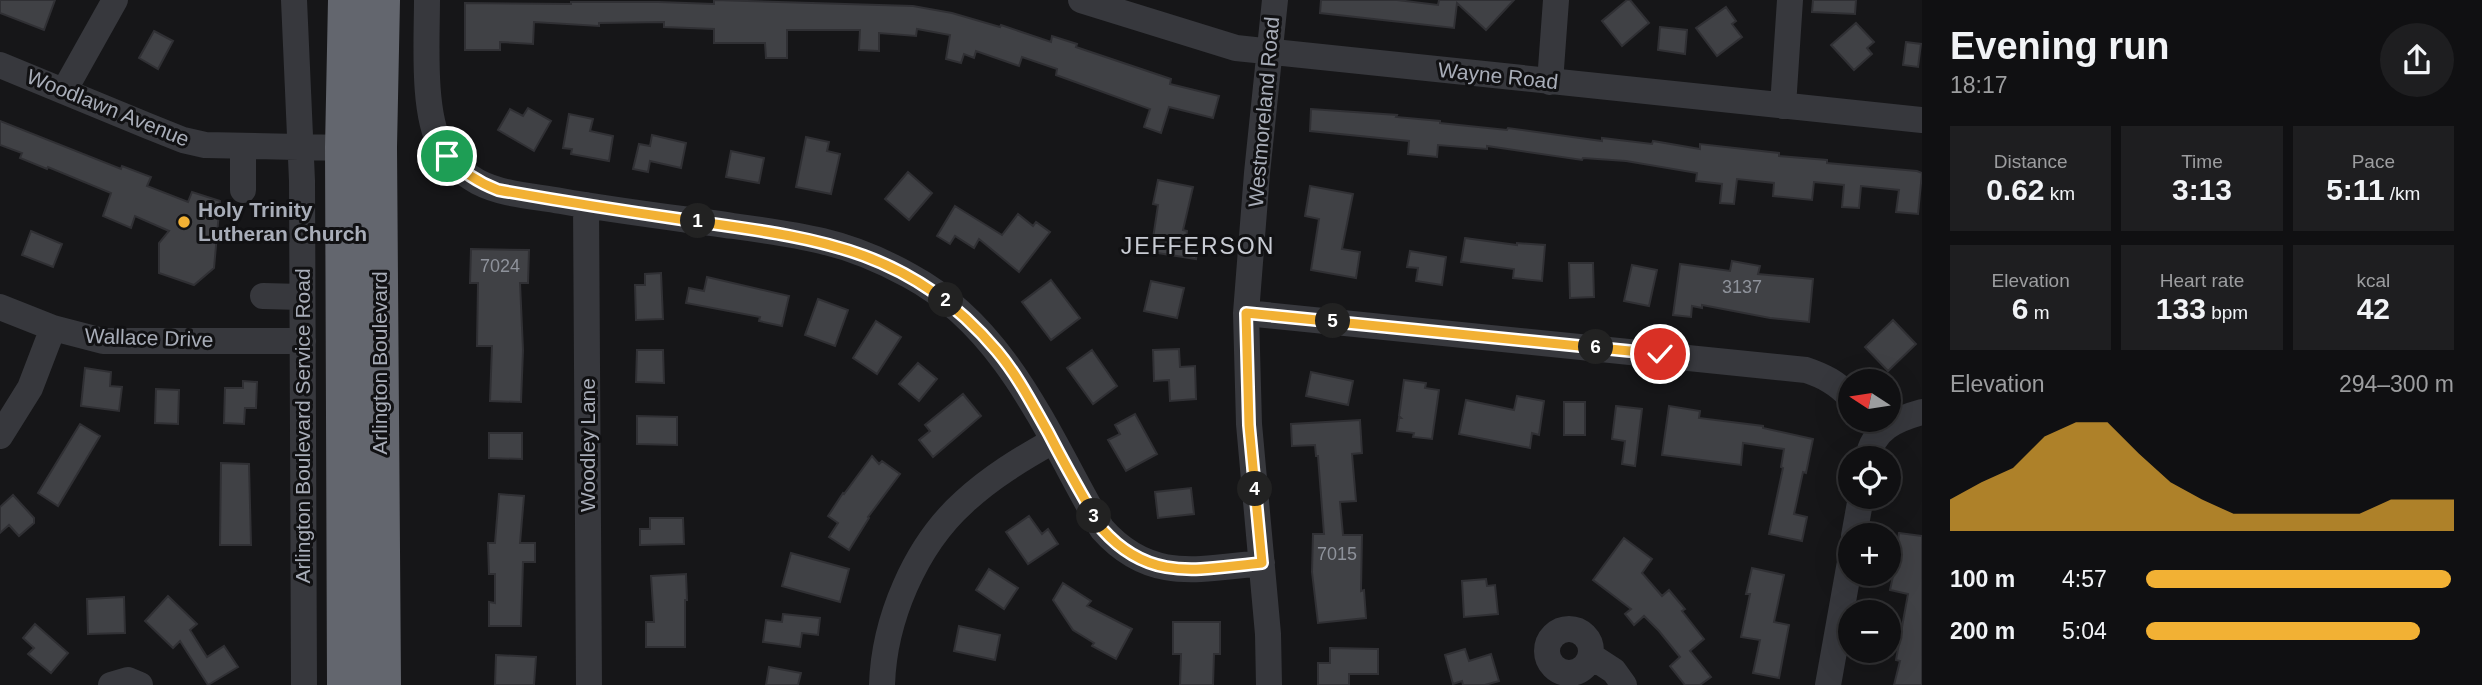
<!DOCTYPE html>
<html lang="en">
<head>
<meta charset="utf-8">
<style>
	:root { --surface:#101012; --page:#1e1e20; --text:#f1f3f6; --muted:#9c9d9f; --line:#303032; --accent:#f2b134 }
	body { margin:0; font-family:Arial,sans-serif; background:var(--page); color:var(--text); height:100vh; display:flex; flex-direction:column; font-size:26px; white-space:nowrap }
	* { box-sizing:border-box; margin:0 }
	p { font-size:23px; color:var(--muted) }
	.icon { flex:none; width:38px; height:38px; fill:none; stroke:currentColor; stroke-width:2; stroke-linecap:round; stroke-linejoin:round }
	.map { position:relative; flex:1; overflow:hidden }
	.panel { display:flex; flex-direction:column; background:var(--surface); width:560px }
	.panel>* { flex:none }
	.needle { width:46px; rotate:282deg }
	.tools { position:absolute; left:1838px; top:369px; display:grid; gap:14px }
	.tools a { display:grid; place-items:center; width:63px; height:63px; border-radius:50%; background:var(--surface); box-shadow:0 7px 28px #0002,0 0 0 2px var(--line); font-size:35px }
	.pin { position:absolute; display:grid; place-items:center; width:60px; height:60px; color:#fff; margin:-30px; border:4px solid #fff; border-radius:50%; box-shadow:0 2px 7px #0007 }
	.km { position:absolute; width:35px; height:35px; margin:-18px; border-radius:50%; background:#222; color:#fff; font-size:19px; line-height:35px; text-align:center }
	.round { display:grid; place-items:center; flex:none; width:74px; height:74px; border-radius:37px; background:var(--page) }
	.head { display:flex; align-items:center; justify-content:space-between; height:119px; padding:0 28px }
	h1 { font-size:38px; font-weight:800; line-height:52px }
	.metrics { display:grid; grid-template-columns:repeat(3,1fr); gap:10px; height:119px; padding:7px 28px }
	.metrics div { display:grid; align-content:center; border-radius:0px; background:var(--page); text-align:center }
	.metrics b { font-size:30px; font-weight:800 }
	.metrics small { font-size:19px; font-weight:400 }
	.metrics p { font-size:19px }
	.chart { height:196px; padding:14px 28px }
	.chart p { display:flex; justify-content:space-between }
	.chart svg { width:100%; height:126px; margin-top:7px; fill:var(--accent); opacity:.7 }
	ul { padding:0 28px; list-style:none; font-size:23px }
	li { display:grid; grid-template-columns:112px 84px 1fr; align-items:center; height:52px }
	li i { height:18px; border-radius:9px; background:var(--accent) }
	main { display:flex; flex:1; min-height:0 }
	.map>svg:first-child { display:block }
	.building { fill:#404145; stroke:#303034; stroke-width:2 }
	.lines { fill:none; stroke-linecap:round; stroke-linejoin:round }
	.minor { stroke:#37383d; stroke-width:26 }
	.highway { stroke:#63666e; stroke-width:38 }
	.route-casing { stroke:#fff; stroke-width:14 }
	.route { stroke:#f2b134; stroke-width:9 }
	.poi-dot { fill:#f2b134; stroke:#111113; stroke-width:2.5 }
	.labels { text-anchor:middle; stroke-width:6; stroke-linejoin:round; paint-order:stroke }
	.number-label { font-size:18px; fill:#8e929b }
	.street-label { font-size:21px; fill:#a8adb8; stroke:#111113 }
	.poi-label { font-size:21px; font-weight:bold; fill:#a8adb8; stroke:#111113; text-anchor:start }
	.neighbourhood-label { font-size:23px; letter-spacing:2px; fill:#c9ccd4; stroke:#111113 }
</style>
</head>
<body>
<main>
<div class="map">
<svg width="1922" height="685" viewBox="0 0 1922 685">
	<rect width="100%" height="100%" fill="#161618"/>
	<path class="building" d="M0,0H55L44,30L0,13Z
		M714,0L913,6L952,13L1000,27L1001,25L1051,42L1052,36L1077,44L1076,47L1171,79L1170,84L1219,96L1213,118L1169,107L1161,133L1144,127L1150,109L1056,75L1057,69L1022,57L1019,66L976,51L974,58L964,54L961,63L946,59L950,35L917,29L916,36L879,33V51L859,50L860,30H787V58H766L765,43H714V29L664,27V22L599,23V26L534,22L533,44L500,42V50H465V3L571,4V2H659L714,4Z
		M1321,0H1397L1438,5L1439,0H1514L1486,30L1457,3L1454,28L1320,13Z
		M1627,0H1630L1649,23L1622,46L1602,21Z
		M1813,0H1856L1855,14L1812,12Z
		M1726,7L1736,21L1732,24L1742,37L1717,56L1696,28Z
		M1856,23L1874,42L1867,48L1872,54L1854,70L1831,45Z
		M1660,27L1687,30L1685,54L1658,50Z
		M154,31L173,41L158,69L139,58Z
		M1906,42L1921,44L1918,67L1903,65Z
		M528,108L551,121L534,151L498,130L510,109L523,116Z
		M1311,109L1397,115L1396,117L1440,121V123L1507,130L1508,128L1602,141V138L1652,144L1653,141L1700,149V144L1779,153V156L1827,160V163L1917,171L1922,173L1918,214L1896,212L1899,190L1861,186L1859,208L1842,207L1844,185L1814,182L1812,200L1773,196L1774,183L1737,179L1734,204L1720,203L1722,184L1696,181L1697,173L1626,161L1583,158L1582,160L1487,146V149L1438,145L1437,157L1408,154L1409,141L1310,131Z
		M569,114L593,119L590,131L613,136L609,161L571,154L572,149L563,148Z
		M0,121L121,169L122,166L151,177L147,186L188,202L192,192L220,201L214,268L194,285L159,273V243L169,231L135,216L131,228L103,216L111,193L48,167L47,169L20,158L22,153L0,145Z
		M652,135L686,143L681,168L650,161L648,172L633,169L639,144L650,146Z
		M806,137L829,142L827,151L840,154L831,194L796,187Z
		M731,151L764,158L759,183L726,177Z
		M908,172L932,193L909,220L885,199Z
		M1158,180L1193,187L1183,230L1187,231L1185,244L1198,246L1196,259L1151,252L1158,205L1153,204Z
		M1310,186L1353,194L1342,249L1360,252L1356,278L1311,270L1319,219L1305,216Z
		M955,206L1002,235L1018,214L1033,226L1036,222L1050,232L1019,272L979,239L974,248L955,236L950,244L937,236Z
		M31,231L62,244L53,267L22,255Z
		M1465,238L1517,245V243L1545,245L1542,281L1513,278L1514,269L1461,262Z
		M471,249L529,250L528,283H520L523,350L521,402L490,401L492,346H477L478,283H470Z
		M1410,251L1446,257L1442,285L1416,281L1418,268L1407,267Z
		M1732,261L1760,266L1758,274L1813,279L1809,322L1770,318L1702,305V308L1692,306L1691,317L1673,315L1680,264L1730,271Z
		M1569,263H1593L1594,297L1570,298Z
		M1632,265L1657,270L1649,306L1624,301Z
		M661,273L663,319L636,320L635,285H645V274Z
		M707,277L789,296L782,326L759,321L760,317L686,303L689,288L704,291Z
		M1051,280L1080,318L1051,340L1022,302Z
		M1151,281L1184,288L1177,318L1144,311Z
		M818,299L848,310L835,346L805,335Z
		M1893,320L1916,344L1888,371L1865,347Z
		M876,321L901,337L877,374L853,358Z
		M1179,349L1180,367L1195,366L1196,399L1170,401L1169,380L1154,381L1153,350Z
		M637,350H663L664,383L636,382Z
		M1092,350L1117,386L1093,404L1067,368Z
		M918,363L937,379L919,401L899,384Z
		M85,368L111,372L110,386L122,387L119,411L81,406Z
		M1311,372L1353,381L1348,405L1306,396Z
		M1404,380L1426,383L1425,388L1439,390L1432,439L1413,437L1414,433L1397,431L1399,418H1401L1399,416Z
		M243,381L257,382L256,408H245L244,424L224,423L225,388H243Z
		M156,389L179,390L178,424L155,423Z
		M963,394L981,416L933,457L919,440L930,431L925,425Z
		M1517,396L1544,401L1539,435L1532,433L1530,448L1459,434L1466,400L1514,410Z
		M1564,402H1585V435H1564Z
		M1616,406L1642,409L1635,466L1622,464L1625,441L1612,439Z
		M1669,406L1700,411L1699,418L1763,426V428L1813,439L1806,473L1803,472L1794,514L1807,517L1802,541L1769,534L1783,468L1781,467L1784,449L1743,443L1741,465L1662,455Z
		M1135,414L1157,454L1126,471L1108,440L1120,434L1115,425Z
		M637,416L677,417V445L637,444Z
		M1360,420L1362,453L1352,454L1356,501L1340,502L1343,535H1362L1361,591L1364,590L1366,618L1318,623L1312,572L1313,534H1324L1318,456H1316L1315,445L1292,446L1291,424Z
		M80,424L100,436L58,506L38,493Z
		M489,433H522V459L489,458Z
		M872,456L879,464L882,461L900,474L868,517L869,518L849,550L829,537L838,523L828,516L843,493L844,494Z
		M221,463L249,464L251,545H220Z
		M1191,488L1194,514L1158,518L1155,492Z
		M499,494L524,496L520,543H535V562H523L521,626H489V602L495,603V574H489L488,543H495Z
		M13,495L34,518V523L19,536L9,525L0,533V507Z
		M1029,516L1042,534L1048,529L1058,544L1028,564L1006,532Z
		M650,518H683L684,544L640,545V529H650Z
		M1899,533L1922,536V685H1894L1900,661L1896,660L1908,594L1890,590L1899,548H1897Z
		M1624,538L1652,559L1642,573L1662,596L1669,590L1685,609L1682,611L1704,639L1690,651L1711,677L1700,685H1685L1670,666L1680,657L1659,631L1644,616L1634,625L1625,614L1631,609L1593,580Z
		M791,553L849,569L840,602L782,586Z
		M1752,568L1784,575L1774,622L1789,625L1779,678L1753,673L1760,640L1741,637L1750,594H1746Z
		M989,569L1018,588L1004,609L976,590Z
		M686,574L687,600H685V647H646V622H654L651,576Z
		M1486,579L1487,586L1495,585L1498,614L1464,617L1462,581Z
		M1063,583L1091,601L1087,606L1132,629L1116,659L1092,646L1094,643L1073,630L1053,600Z
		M168,596L197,624L190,630L207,657L224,646L238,667L208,685L180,641L173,648L145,621Z
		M124,597L125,633L88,634L87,599Z
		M783,614L820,618L818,635L802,633L800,647L763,642L766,620L782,622Z
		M1173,622H1220V654H1214L1213,685H1180L1181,654H1173Z
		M35,624L68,653L51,673L28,654L34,648L23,638Z
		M959,626L1000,635L995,660L954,651Z
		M1330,648L1378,649V674H1349V685H1318V663H1330Z
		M1465,649L1469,661L1491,654L1499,681L1485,685H1463L1462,681L1453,684L1445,655Z
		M496,655L536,657L534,685H495Z
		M769,667L801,673L798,685H766Z"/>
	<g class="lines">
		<path class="minor" d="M294,0L302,181L304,685
			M427,0C427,39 422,113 441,146C449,161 463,174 478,182C503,195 534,196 561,201C618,211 676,218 733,226C763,230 793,234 822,241C852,248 883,261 910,276C1008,329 1049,438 1102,529C1150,583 1198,569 1262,563
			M1081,0L1236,48L1922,120
			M0,65L148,126L183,140L205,145L344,148
			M1550,82L1556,0
			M64,91L115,0
			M1783,106L1790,0
			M243,190V147
			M586,205L589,685
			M263,296L302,297
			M0,307L53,328L103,341H303
			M1246,313L1806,370C1824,376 1837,383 1850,397
			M0,436L30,388L53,328
			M1868,458C1873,429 1896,419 1922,412
			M1854,536L1861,497
			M1547 651a22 22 0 1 1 44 0a22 22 0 1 1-44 0Z
			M1591,656L1614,671L1624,685
			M111,685L128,680L140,685
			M882,685C884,620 915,546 964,502C991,477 1021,459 1053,441
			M1269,685L1268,634L1249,424L1246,313L1257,173L1275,0
			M1828,685L1850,562"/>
		<path class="highway" d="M381,0L378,147L382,685
			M346,685L344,148L347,0"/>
	</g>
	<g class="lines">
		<g class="route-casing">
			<path id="route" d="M447,156C462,172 477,182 498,190C560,201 623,211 686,220C813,238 908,246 997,351C1018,376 1032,404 1048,432C1065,465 1083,497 1102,529C1150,583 1198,569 1262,563L1249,425L1246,313L1660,354"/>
		</g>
		<use href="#route" class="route"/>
	</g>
	<circle class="poi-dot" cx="184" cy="222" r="7"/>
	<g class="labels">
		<g class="number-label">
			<text x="500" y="272">7024</text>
			<text x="1742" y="293">3137</text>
			<text x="1337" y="560">7015</text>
		</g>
		<g class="street-label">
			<text transform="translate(1498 76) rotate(6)" y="7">Wayne Road</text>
			<text transform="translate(108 108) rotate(22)" y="7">Woodlawn Avenue</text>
			<text transform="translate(1264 112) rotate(-85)" y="7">Westmoreland Road</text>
			<text transform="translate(149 338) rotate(2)" y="7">Wallace Drive</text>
			<text transform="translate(380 363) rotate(-90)" y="7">Arlington Boulevard</text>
			<text transform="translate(303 426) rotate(-90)" y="7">Arlington Boulevard Service Road</text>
			<text transform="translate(588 445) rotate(-90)" y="7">Woodley Lane</text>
		</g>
		<g class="poi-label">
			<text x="198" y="217">Holy Trinity<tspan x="198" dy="24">Lutheran Church</tspan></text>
		</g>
		<g class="neighbourhood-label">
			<text x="1198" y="254">JEFFERSON</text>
		</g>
	</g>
</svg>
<div class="tools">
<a><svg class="needle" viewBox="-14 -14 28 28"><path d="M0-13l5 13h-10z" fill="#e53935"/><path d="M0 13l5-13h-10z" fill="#9c9d9f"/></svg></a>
<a><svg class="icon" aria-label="locate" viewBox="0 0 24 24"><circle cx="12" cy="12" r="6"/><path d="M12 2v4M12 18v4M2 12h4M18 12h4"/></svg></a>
<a>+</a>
<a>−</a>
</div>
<div class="pin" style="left:447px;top:156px;background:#1e9e55"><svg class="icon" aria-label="arrive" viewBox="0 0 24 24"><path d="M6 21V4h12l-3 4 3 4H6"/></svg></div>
<div class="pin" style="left:1660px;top:354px;background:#d93025"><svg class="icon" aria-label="check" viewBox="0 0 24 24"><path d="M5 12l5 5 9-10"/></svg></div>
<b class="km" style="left:698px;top:221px">1</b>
<b class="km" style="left:946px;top:300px">2</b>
<b class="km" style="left:1094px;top:516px">3</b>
<b class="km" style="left:1255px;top:489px">4</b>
<b class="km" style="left:1333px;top:321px">5</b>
<b class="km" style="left:1596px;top:347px">6</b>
</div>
<section class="panel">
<div class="head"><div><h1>Evening run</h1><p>18:17</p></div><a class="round"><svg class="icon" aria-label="share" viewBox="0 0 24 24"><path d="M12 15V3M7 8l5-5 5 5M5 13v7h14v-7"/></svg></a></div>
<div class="metrics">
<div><p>Distance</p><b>0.62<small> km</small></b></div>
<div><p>Time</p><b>3:13</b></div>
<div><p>Pace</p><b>5:11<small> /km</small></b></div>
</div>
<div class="metrics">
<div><p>Elevation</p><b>6<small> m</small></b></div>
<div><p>Heart rate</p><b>133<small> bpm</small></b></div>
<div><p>kcal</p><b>42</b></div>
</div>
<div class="chart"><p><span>Elevation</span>294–300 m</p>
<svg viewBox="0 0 160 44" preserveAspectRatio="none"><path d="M0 44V33L10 27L20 22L30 11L40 6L50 6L60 17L70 27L80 33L90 38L100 38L110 38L120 38L130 38L140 33L150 33L160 33V44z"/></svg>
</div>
<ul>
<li><b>100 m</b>4:57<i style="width:99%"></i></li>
<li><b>200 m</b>5:04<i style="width:89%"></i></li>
</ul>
</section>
</main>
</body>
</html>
